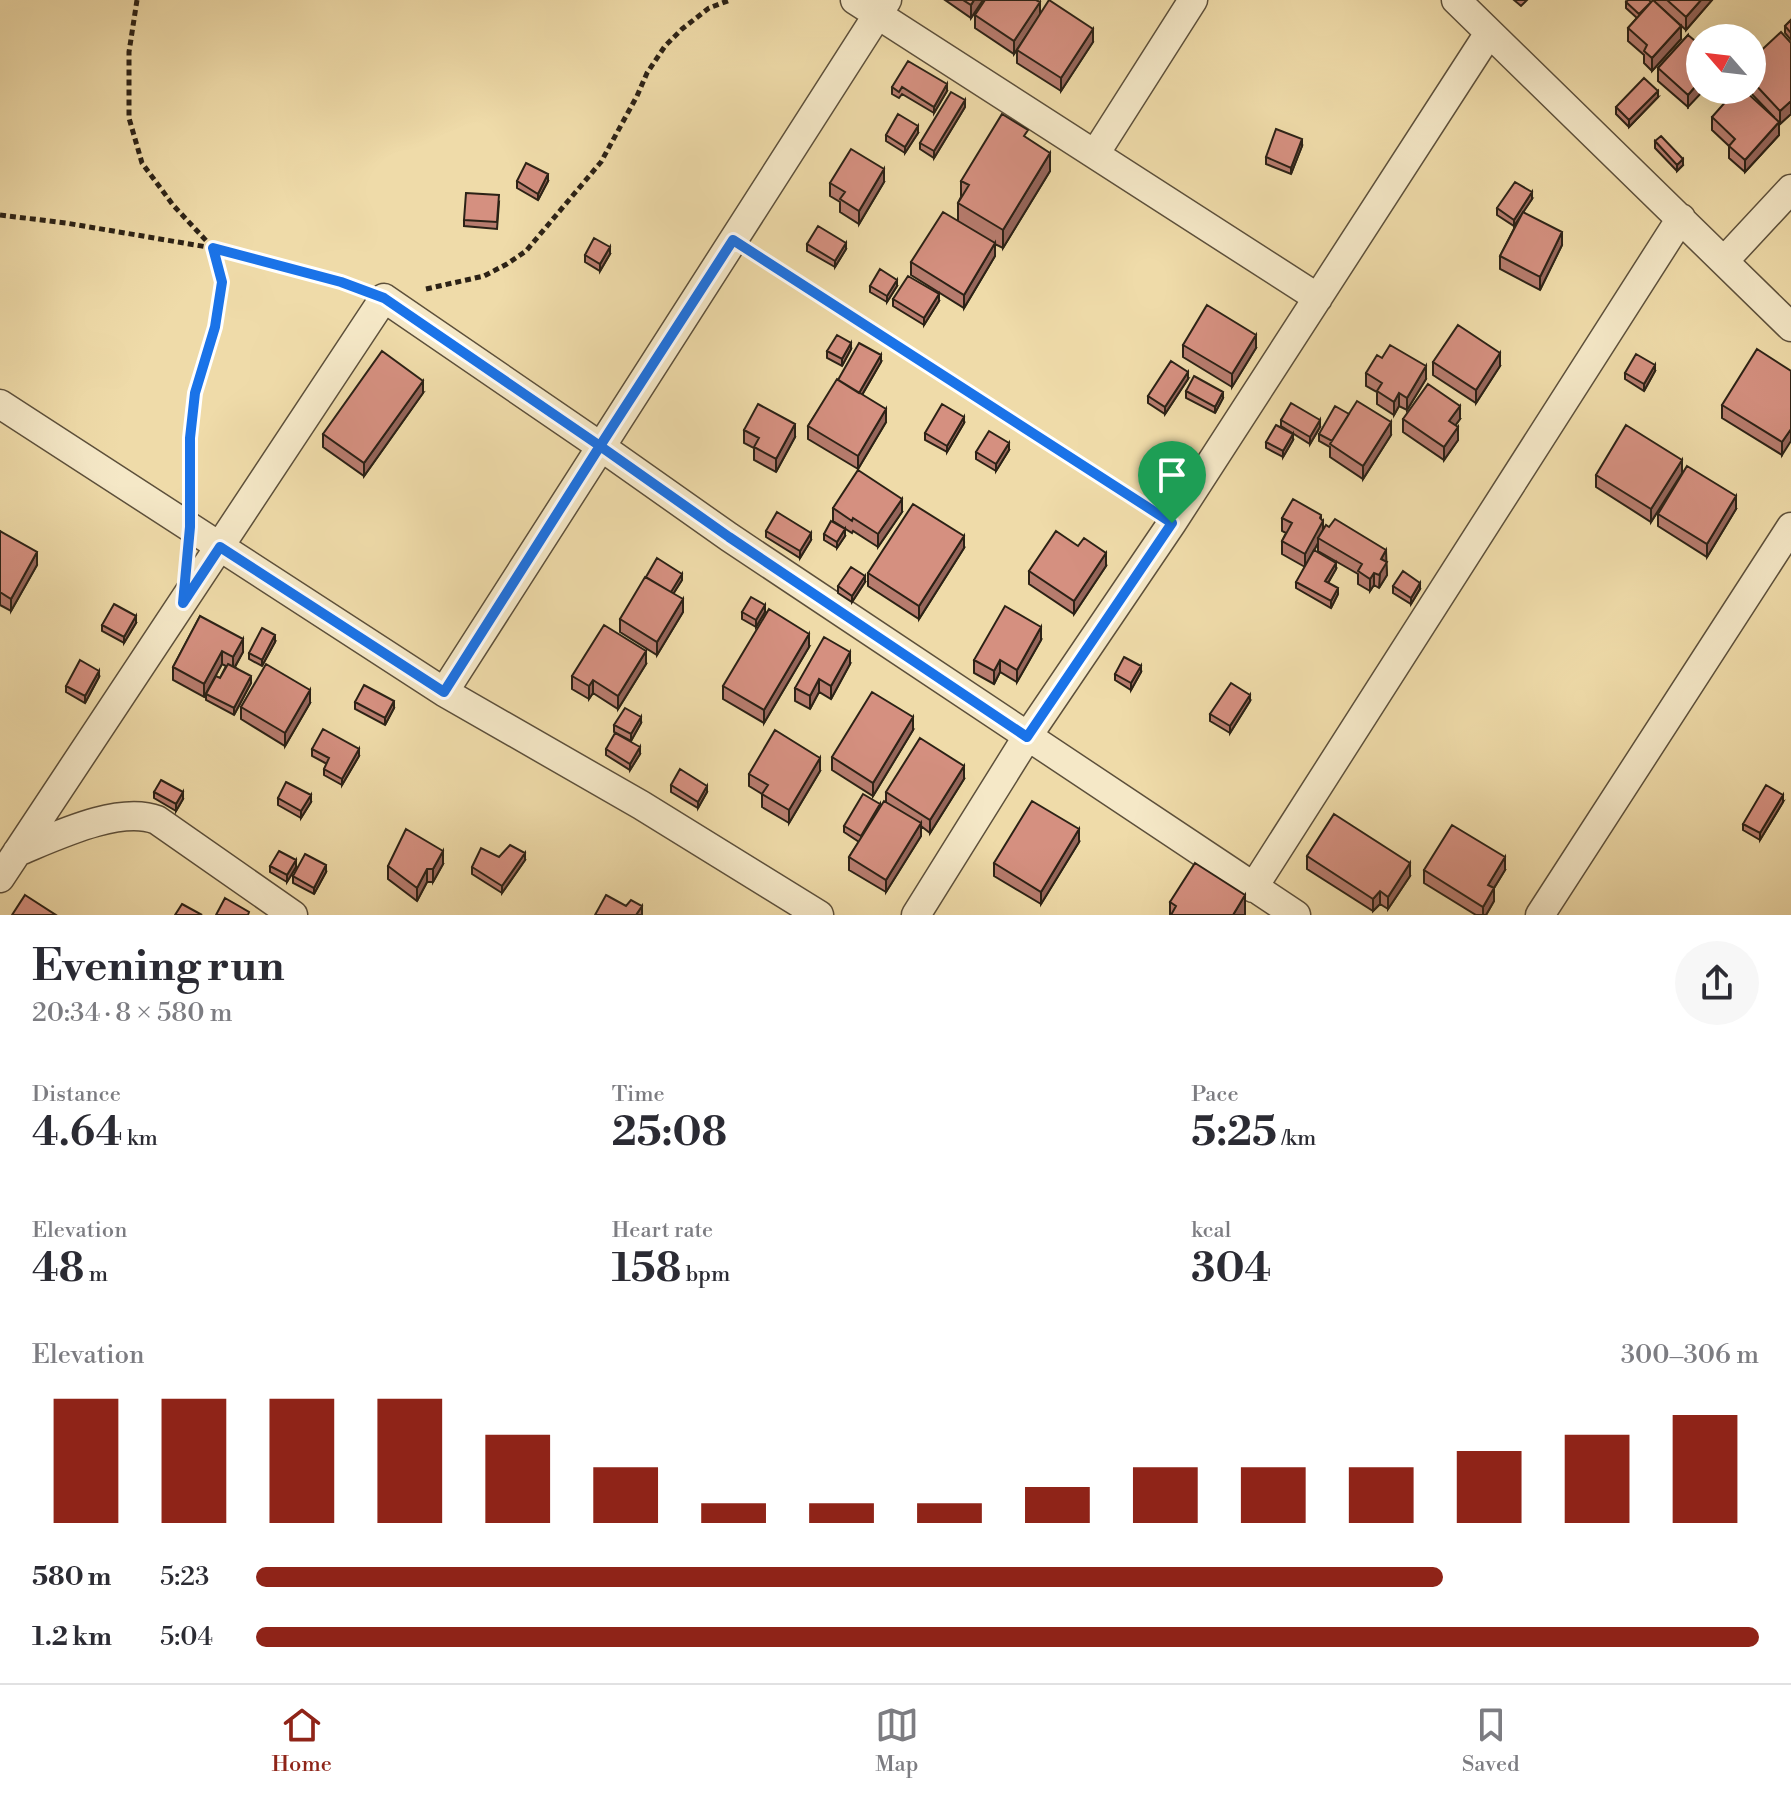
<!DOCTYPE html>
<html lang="en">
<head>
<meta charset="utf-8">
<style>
	:root { --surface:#fff; --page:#f7f7f7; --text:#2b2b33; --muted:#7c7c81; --line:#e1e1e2; --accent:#8f2418 }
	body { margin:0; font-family:"Libre Bodoni",serif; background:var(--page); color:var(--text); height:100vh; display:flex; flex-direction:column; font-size:30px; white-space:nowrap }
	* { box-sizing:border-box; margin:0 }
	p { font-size:26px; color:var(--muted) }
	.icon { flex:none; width:44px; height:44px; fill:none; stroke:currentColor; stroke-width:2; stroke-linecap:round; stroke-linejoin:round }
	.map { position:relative; height:915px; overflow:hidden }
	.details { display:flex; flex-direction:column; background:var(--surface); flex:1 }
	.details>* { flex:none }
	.needle { width:52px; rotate:298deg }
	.buttons { position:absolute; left:1686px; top:24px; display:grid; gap:16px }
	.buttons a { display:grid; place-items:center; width:80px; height:80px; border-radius:50%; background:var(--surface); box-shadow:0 8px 32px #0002; font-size:40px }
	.pin { position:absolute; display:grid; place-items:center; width:68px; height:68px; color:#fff; margin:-82px -34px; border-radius:50% 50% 50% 0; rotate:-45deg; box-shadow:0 0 8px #0007 }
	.pin .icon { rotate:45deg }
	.round { display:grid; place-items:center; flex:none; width:84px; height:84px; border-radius:42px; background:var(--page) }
	.headline { display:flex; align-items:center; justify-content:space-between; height:136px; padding:0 32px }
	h1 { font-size:44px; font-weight:700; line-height:60px }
	.figures { display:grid; grid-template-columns:repeat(3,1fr); gap:12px; height:136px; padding:8px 32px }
	.figures div { display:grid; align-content:center }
	.figures b { font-size:40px; font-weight:700 }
	.figures small { font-size:22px; font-weight:400 }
	.figures p { font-size:22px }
	.chart { height:224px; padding:16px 32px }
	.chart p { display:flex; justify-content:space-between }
	.chart svg { width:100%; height:144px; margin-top:8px; stroke:var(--accent); stroke-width:6 }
	ul { padding:0 32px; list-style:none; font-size:26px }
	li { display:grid; grid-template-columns:128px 96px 1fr; align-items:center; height:60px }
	li i { height:20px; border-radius:10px; background:var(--accent) }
	.menu { display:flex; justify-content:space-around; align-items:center; height:112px; border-top:2px solid var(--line); background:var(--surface); font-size:22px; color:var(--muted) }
	.menu a { display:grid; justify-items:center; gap:4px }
	.menu .active { color:var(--accent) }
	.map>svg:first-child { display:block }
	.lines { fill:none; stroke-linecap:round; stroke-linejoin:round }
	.minor-casing { stroke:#5d503b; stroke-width:31 }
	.path { stroke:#2c2216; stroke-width:5; stroke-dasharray:6 4; stroke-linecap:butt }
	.minor { stroke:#f5e8c7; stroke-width:28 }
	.wall { fill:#b77c6e; stroke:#2c2216; stroke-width:2 }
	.shaded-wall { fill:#95655a; stroke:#2c2216; stroke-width:2 }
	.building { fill:#d59080; stroke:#2c2216; stroke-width:2 }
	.route-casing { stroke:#fff; stroke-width:16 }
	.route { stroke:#1a73e8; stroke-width:10 }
</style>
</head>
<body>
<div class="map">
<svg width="1791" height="915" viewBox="0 0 1791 915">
	<rect width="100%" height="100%" fill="#efdba9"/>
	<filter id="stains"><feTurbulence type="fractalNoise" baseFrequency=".0025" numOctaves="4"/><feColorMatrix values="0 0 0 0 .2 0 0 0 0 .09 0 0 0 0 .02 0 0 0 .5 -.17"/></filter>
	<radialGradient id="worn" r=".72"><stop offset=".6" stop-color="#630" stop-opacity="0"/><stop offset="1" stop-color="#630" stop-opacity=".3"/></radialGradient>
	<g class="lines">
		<g class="minor-casing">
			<path id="minor" d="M855,0L1318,298
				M1456,0L1791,327
				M1095,154L1193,0
				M1724,261L1791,189
				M0,404L444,692L641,805L819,915
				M444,692L887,0
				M17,852C54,837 119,805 157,820L293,915
				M0,878L384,298L600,446L729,537L1296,915
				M1253,888L1681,218
				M916,915L1027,737L1172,523L1489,33
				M1540,915L1791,527"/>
		</g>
		<path class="path" d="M137,0L129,52V118L142,163L173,205L213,248L222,282L215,327L195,393L190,438V489
			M0,215L66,223L213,248L355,287
			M759,256L1148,507
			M426,289L484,276L507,264L526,251L601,162L637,96L647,73L665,46L682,29L709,8L730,0"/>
		<use href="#minor" class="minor"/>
	</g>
	<path class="wall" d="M945,0H983L971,18Z
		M1514,0H1527L1521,6Z
		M1655,0H1712L1686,30L1655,2Z
		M1626,2L1681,39L1652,71L1644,63V55L1628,41V28L1637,18L1626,8Z
		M975,15H1040L1093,42L1061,91L1017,63V50L1039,16L1014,54L975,28Z
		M1791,20V40L1785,33V26Z
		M1688,35V107L1658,81V68Z
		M1791,43V114L1780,124L1779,123V135L1745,172L1729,158V146L1712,130V117L1773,116L1748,90H1752V59Z
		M892,87L947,91L934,113L902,94L899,98L892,94Z
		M1658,97L1629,127L1616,114V107Z
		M965,107L934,158L920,149V143Z
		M918,133L905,153L886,141V135Z
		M1028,139L1050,171L1003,248L995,244V256L964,308L911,275V262L958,221V203L961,197V181Z
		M1655,141L1683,165L1677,171L1655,148Z
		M1302,146L1291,174L1266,164V157Z
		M517,181H548L538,200L517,188Z
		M884,182L859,224L840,212V202L830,196V183Z
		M1532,199L1523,212L1562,245L1540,290L1500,269V256L1521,215L1514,226L1497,215V208Z
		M499,202L497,229L464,226V220Z
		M807,244L846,249L835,267L807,251Z
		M610,254L600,271L585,262V255Z
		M870,286H897L887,302L870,292Z
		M893,299L939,301L924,325L893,306Z
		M1183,345L1256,348L1232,387L1183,357Z
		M851,349L842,366L827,358V351Z
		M1382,358L1426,379L1407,410L1399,406L1394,415L1377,404V392L1366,386V373Z
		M881,362L862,395L886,422L858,469L808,439V426L838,380Z
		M1433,362L1500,366L1476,403L1433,375Z
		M1655,371L1644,391L1625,379V373Z
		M1791,371L1782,455L1722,418V405Z
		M1188,379L1165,414L1148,403V396Z
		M1186,391L1223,398L1215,413L1186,398Z
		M423,393L364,476L323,447V434Z
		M1349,414L1391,435L1363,479L1330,457V447L1319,441V434Z
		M1403,419H1460L1455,426L1458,440L1444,460L1403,432Z
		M1281,420L1320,427L1310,444L1281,426Z
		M964,423L947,452L925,440V433Z
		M744,430L795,437L776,472L754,460V448L744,443Z
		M1293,440L1283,457L1266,448V442Z
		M1009,450L996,471L976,459V452Z
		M1682,473L1651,522L1596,487V475Z
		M833,508L902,512L878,547L853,531L852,533L833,521Z
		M1736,509L1707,557L1658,526V514Z
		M1282,518L1321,520L1323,529L1386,562L1387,575L1379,588L1374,585L1370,591L1358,584V574L1318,551V543L1305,567L1282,554V541L1286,533L1282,531Z
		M0,531L37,565L11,611L0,605Z
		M766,531L811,540L800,558L766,537Z
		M824,534L845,536L837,548L824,540Z
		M964,548L919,619L868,586V573Z
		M1106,566L1074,614L1029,584V571Z
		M1336,569L1328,583L1338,594L1331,608L1296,588V582Z
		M682,580L673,594L683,612L657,655L620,632V619Z
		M865,582L852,602L838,593V586Z
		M1393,586L1420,589L1411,604L1393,593Z
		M742,612H765L756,627L742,619Z
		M200,616L243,652L235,667L251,683L234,715L206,700V694L220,678L226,666L222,664L204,697L173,680V667Z
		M136,623L124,643L102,631V625Z
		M1041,640L1017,682L1000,672L994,684L974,673V660Z
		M275,642L262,666L249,659V653Z
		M809,647L764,723L723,699V686Z
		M646,664L618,709L593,693L589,699L572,689V676Z
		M850,664L831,699L819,692L810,709L795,701V688Z
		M1141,672L1131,690L1115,680V674Z
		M99,677L85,703L66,692V686Z
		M1250,701L1230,733L1210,721V714Z
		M355,702L394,708L385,725L355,709Z
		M310,703L285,746L241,719V707Z
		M641,723L631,741L614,732V725Z
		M913,730L873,796L832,770V757Z
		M312,749L359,756L342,785L324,775V769L327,764L312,756Z
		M606,749L640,754L630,770L606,755Z
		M820,771L789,823L762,807V794L749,786V774Z
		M964,779L930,833L921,826V836L886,892L849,870V857L859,842L844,832V826L880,808L886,802V792Z
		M671,785L707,792L698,808L671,792Z
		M154,792L183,799L176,811L154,798Z
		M278,798L311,802L301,818L278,805Z
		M1783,802L1760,840L1743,830V824Z
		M1079,842L1041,904L994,876V863Z
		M1307,856L1410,876L1388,909L1380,904L1373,911L1307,869Z
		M499,857L525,860L502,893L472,874V867Z
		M443,864L433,882H427L417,901L388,879V866Z
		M270,866L296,867L287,882L270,872Z
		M1424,870H1505L1494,888V901L1486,915H1476L1424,883Z
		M326,872L314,894L293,883V876Z
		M1170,902L1245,914V915H1170Z"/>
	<path class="shaded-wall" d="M974,0H983L971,18V5Z
		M1701,0H1712L1686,30V17Z
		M1040,2V15L1014,54V41Z
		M1681,26V39L1652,71V58Z
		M1093,29V42L1061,91V78Z
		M1700,81V90H1704L1688,107V95Z
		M947,84V91L934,113V107Z
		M1658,91V97L1629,127V120Z
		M965,100V107L934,158V151Z
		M1791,101V114L1780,124V111Z
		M1779,122V135L1745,172V160Z
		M918,126V133L905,153V147Z
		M1302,139V146L1291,174V168Z
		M1050,153V171L1003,248V230Z
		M1683,159V165L1677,171V165Z
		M884,169V182L859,224V211Z
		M548,174V181L538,200V194Z
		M1532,192V199L1514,226V220Z
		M1562,232V245L1540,290V277Z
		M846,243V249L835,267V261Z
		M995,243V256L964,308V295Z
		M610,247V254L600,271V264Z
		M897,280V286L887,302V296Z
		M939,294V301L924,325V318Z
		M1256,335V348L1232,387V374Z
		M851,343V349L842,366V359Z
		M1500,353V366L1476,403V390Z
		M881,355V362L859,400V393Z
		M1655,365V371L1644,391V384Z
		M1426,366V379L1407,410V398Z
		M1188,372V379L1165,414V407Z
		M423,381V393L364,476V463Z
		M1223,392V398L1215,413V407Z
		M1399,393V406L1394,415V402Z
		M1460,406V419L1449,434V421Z
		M886,409V422L858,469V456Z
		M964,417V423L947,452V446Z
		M1320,420V427L1310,444V437Z
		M1391,422V435L1363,479V466Z
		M795,424V437L776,472V459Z
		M1458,427V440L1444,460V447Z
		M1791,429V441L1782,455V442Z
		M1293,434V440L1283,457V451Z
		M1009,443V450L996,471V464Z
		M1682,460V473L1651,522V509Z
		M1736,496V509L1707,557V544Z
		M902,499V512L878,547V534Z
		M1321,515V524L1323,521V534L1318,538V543L1305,567V554Z
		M845,529V536L837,548V542Z
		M811,533V540L800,558V551Z
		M964,536V548L919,619V606Z
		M1386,550L1387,575L1379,588L1381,559Z
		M37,552V565L11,611V599Z
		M1106,553V566L1074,614V601Z
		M1336,563V569L1325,588V581Z
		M1374,573V585L1370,591V579Z
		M682,574V580L670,599V593Z
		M865,576V582L852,602V596Z
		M1420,583V589L1411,604V598Z
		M1338,588V594L1331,608V601Z
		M683,599V612L657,655V642Z
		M765,605V612L756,627V620Z
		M136,616V623L124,643V637Z
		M1041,627V640L1017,682V670Z
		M809,634V647L764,723V710Z
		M275,635V642L262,666V660Z
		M243,639V652L233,670V657Z
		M222,651V664L204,697V684Z
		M646,651V664L618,709V696Z
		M850,652V664L831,699V686Z
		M1000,660V672L994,684V671Z
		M1141,666V672L1131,690V683Z
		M99,671V677L85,703V696Z
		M251,676V683L234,715V708Z
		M819,679V692L810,709V696Z
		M593,680V693L589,699V686Z
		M310,690V703L285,746V733Z
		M1250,695V701L1230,733V726Z
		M394,701V708L385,725V718Z
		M641,717V723L631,741V734Z
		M913,717V730L873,796V783Z
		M640,747V754L630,770V764Z
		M359,749V756L342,785V779Z
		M820,758V771L789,823V810Z
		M964,766V779L930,833V820Z
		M707,786V792L698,808V802Z
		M183,792V799L176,811V804Z
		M311,795V802L301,818V811Z
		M1783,795V802L1760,840V833Z
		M880,804V810L861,843V836Z
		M921,823V836L886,892V880Z
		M1079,829V842L1041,904V892Z
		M443,851V864L433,882V869Z
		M525,853V860L502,893V886Z
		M1505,857V870L1488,898V885Z
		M296,860V867L287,882V875Z
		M1410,863V876L1388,909V897Z
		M326,865V872L314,894V888Z
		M427,869V882L417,901V888Z
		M1494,888V901L1486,915H1483V907Z
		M1380,891V904L1373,911V899Z
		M1245,895V915H1233Z
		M642,906V915H636Z"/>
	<path class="building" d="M963,0H974L971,5Z
		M985,0H1036L1040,2L1014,41L975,15Z
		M1049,0L1093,29L1061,78L1017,50Z
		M1628,0H1649L1651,2L1639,14L1626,2Z
		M1653,0L1681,26L1652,58L1644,51L1647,45L1628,28Z
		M1667,0H1701L1686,17Z
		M1791,20V33L1785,26Z
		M1781,32L1791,43V101L1780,111L1752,81V59Z
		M1688,35L1700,45V81L1688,95L1658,68Z
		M908,61L947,84L934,107L902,87L899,92L892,87Z
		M1644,78L1658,91L1629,120L1616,107Z
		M1736,90H1744L1779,122L1745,160L1729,146L1735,139L1712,117Z
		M951,92L965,100L934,151L920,143Z
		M898,114L918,126L905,147L886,135Z
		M1002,114L1028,130L1024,136L1050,153L1003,230L958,203L969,185L961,181Z
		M1276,129L1302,139L1291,168L1266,157Z
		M1661,136L1683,159L1677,165L1655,141Z
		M851,149L884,169L859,211L840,199L845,192L830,183Z
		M526,163L548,174L538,194L517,181Z
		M1515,182L1532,192L1514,220L1497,208Z
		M466,193L499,195L497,222L464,220Z
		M943,212L995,243L964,295L911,262Z
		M1523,212L1562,232L1540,277L1500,256Z
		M818,226L846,243L835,261L807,244Z
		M594,238L610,247L600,264L585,255Z
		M880,269L897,280L887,296L870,286Z
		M908,276L939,294L924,318L893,299Z
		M1207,305L1256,335L1232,374L1183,345Z
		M1458,325L1500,353L1476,390L1433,362Z
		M837,335L851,343L842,359L827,351Z
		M859,343L881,355L859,393L838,380Z
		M1390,345L1426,366L1407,398L1399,393L1394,402L1377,391L1382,383L1366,373L1377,355L1382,358Z
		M1757,349L1791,371V429L1782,442L1722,405Z
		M382,351L423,381L364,463L323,434Z
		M1636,354L1655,365L1644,384L1625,373Z
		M1171,361L1188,372L1165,407L1148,396Z
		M1194,376L1223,392L1215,407L1186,391Z
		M837,379L886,409L858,456L808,426Z
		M1428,384L1460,406L1449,421L1458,427L1444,447L1403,419Z
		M1357,401L1391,422L1363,466L1330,444Z
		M1291,403L1320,420L1310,437L1281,420Z
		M758,404L795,424L776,459L754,447L759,438L744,430Z
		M942,404L964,417L947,446L925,433Z
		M1335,406L1349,414L1332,441L1319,434Z
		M1276,425L1293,434L1283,451L1266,442Z
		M1626,425L1682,460L1651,509L1596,475Z
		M989,431L1009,443L996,464L976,452Z
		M1687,466L1736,496L1707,544L1658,514Z
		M858,470L902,499L878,534L853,518L852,521L833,508Z
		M1293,499L1321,515L1320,518L1323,521L1305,554L1282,541L1292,523L1282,518Z
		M913,504L964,536L919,606L868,573Z
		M777,512L811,533L800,551L766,531Z
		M1335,519L1386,550L1381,559L1387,562L1379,575L1374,573L1370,579L1358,571L1362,564L1318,538L1326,525L1329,527Z
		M831,521L845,529L837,542L824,534Z
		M0,531L37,552L11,599L0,592Z
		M1056,531L1078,546L1084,538L1106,553L1074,601L1029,571Z
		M1314,550L1336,563L1325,581L1338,588L1331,601L1296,582Z
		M657,558L682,574L671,592L646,577Z
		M851,567L865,576L852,596L838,586Z
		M1403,571L1420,583L1411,598L1393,586Z
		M645,577L683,599L657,642L620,619Z
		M751,597L765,605L756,620L742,612Z
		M114,604L136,616L124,637L102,625Z
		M1005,606L1041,627L1017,670L1000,660L994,671L974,660Z
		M769,609L809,634L764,710L723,686Z
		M200,616L243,639L233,657L222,651L204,684L173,667Z
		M604,625L646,651L618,696L593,680L589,686L572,676Z
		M262,628L275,635L262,660L249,653Z
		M824,637L850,652L831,686L819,679L810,696L795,688Z
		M1124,657L1141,666L1131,683L1115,674Z
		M80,660L99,671L85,696L66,686Z
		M228,664L251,676L234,708L206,694L216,676L220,678Z
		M266,664L310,690L285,733L241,707Z
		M1231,683L1250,695L1230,726L1210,714Z
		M364,685L394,701L385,718L355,702Z
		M872,692L913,717L873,783L832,757Z
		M625,708L641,717L631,734L614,725Z
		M323,729L359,749L342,779L324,769L329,758L312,749Z
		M775,730L820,758L789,810L762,794L768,785L749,774Z
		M615,733L640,747L630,764L606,749Z
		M920,738L964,766L930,820L886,792Z
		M680,769L707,786L698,802L671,785Z
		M161,780L183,792L176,804L154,792Z
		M286,782L311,795L301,811L278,798Z
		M1766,785L1783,795L1760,833L1743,824Z
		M863,794L880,804L861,836L844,826Z
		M884,801L921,823L886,880L849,857Z
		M1032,801L1079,829L1041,892L994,863Z
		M1334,814L1410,863L1388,897L1380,891L1373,899L1307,856Z
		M1452,825L1505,857L1488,885L1494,888L1483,907L1424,870Z
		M406,829L443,851L433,869H427L417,888L388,866Z
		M510,845L525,853L502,886L472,867L481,848L499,857Z
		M279,851L296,860L287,875L270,866Z
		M305,854L326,865L314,888L293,876Z
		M1195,863L1245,895L1233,915H1171L1176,906L1170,902Z
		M25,895L56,915H12Z
		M606,895L626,906L631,900L642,906L636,915H595Z
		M225,898L249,912L248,915H216Z
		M182,904L202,915H175Z"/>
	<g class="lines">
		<g class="route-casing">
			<path id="route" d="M1172,523L733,240L600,446L384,298L341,282L213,248L222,282L215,327L195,393L190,438V527L183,603L220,547L444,692L600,446L729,537L1027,737L1172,523"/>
		</g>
		<use href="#route" class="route"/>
	</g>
	<rect width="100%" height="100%" filter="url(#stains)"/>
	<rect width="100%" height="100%" fill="url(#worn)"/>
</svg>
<div class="buttons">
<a><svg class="needle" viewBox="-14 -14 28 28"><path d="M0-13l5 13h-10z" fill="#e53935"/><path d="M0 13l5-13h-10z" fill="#7c7c81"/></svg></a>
</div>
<div class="pin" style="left:1172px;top:523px;background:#1e9e55"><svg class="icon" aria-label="arrive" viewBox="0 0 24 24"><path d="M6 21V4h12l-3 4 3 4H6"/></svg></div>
</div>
<section class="details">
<div class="headline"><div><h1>Evening run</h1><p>20:34 · 8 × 580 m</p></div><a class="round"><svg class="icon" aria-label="share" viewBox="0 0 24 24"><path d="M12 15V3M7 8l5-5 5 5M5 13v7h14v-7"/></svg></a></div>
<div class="figures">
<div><p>Distance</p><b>4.64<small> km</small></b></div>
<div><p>Time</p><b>25:08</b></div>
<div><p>Pace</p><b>5:25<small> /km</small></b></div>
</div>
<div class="figures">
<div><p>Elevation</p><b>48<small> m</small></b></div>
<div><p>Heart rate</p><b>158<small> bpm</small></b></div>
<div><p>kcal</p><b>304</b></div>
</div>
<div class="chart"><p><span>Elevation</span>300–306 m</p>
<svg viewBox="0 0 160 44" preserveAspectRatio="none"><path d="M5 44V6M15 44V6M25 44V6M35 44V6M45 44V17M55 44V27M65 44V38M75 44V38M85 44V38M95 44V33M105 44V27M115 44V27M125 44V27M135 44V22M145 44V17M155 44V11"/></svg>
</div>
<ul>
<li><b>580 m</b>5:23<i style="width:79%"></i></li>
<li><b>1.2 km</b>5:04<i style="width:100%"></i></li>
</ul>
</section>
<nav class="menu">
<a class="active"><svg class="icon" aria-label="home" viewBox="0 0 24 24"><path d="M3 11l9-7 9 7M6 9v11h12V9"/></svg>Home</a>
<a><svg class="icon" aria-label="map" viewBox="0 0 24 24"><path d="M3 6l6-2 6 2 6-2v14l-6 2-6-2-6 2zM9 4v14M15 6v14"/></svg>Map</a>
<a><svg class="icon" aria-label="saved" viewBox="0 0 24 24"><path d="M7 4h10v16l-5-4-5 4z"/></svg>Saved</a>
</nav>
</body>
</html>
